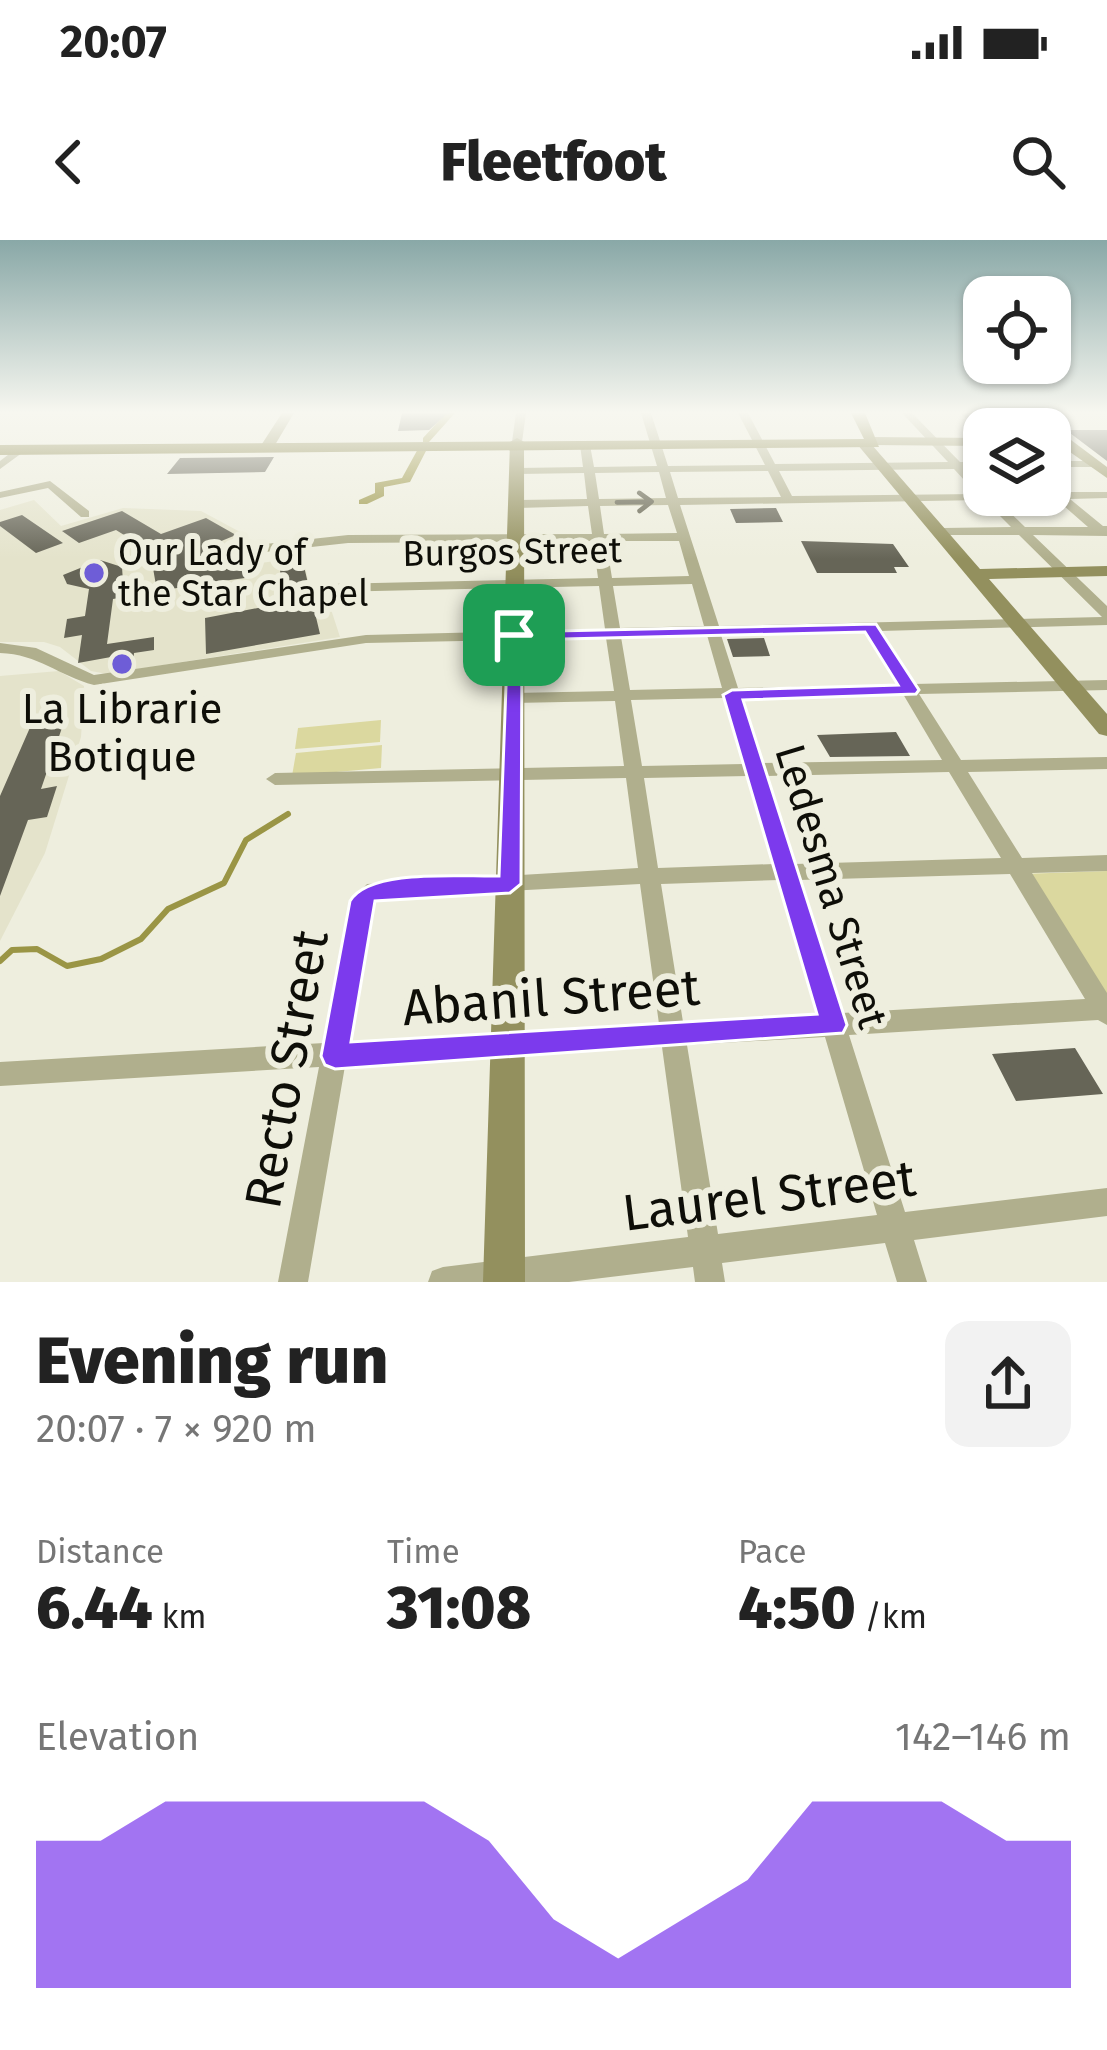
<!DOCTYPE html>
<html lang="en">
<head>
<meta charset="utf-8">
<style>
	:root { --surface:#fff; --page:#f2f2f2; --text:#222; --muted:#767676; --accent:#7c3aed }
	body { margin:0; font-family:"Fira Sans",sans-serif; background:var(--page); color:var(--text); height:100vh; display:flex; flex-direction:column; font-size:45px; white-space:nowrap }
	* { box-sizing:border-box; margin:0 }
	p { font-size:39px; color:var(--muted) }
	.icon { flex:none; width:66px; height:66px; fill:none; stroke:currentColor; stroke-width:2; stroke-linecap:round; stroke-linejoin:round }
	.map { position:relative; height:1042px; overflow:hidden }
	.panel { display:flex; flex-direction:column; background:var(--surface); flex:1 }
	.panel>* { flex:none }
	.tools { position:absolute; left:963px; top:36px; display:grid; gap:24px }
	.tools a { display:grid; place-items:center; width:108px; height:108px; border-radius:24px; background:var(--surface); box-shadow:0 3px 9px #0004; font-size:60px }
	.pin { position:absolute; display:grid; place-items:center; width:102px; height:102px; color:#fff; margin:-51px; border-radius:24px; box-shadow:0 6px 18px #0006 }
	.round { display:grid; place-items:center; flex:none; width:126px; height:126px; border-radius:24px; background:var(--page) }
	.head { display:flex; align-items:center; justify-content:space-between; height:204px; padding:0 36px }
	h1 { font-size:66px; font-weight:800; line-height:90px }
	.metrics { display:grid; grid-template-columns:repeat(3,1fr); gap:18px; height:204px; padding:12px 36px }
	.metrics div { display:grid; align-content:center }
	.metrics b { font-size:60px; font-weight:800 }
	.metrics small { font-size:33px; font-weight:400 }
	.metrics p { font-size:33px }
	.chart { height:336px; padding:24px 36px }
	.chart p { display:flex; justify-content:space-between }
	.chart svg { width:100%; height:216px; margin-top:12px; fill:var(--accent); opacity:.7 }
	.status { display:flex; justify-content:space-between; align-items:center; height:84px; padding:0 60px; background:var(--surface); direction:ltr }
	.status svg { height:33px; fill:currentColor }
	header { display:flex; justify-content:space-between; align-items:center; height:156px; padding:0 36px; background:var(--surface); font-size:54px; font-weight:800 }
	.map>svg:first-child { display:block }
	.built { fill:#e4e3cb }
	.green { fill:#dbd89f }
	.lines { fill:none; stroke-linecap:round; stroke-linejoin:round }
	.stream { stroke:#9a9545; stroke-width:6 }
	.canal { fill:#9a9545; fill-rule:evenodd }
	.building { fill:#666557 }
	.street { fill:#b0af8d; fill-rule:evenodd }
	.secondary { fill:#93905e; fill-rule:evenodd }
	.primary { fill:#7e7a39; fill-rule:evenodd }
	.oneway { stroke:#5f5e4a }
	.route { fill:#7c3aed; stroke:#fff; stroke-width:3; fill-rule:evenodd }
	.poi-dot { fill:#6e5dd7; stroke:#eeeede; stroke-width:4.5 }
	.labels { text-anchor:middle; stroke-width:12; stroke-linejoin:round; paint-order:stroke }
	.far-street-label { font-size:36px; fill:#0e0e08; stroke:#eeeede }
	.far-poi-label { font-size:36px; fill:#0e0e08; stroke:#eeeede; text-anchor:start }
	.poi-label { font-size:42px; fill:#0e0e08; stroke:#eeeede }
	.street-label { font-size:42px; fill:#0e0e08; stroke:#eeeede }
	.near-street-label { font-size:51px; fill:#0e0e08; stroke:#eeeede }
</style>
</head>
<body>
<div class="status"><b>20:07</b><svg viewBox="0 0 49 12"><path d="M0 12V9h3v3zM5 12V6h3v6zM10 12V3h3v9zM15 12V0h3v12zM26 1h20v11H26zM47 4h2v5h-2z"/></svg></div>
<header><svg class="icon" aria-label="back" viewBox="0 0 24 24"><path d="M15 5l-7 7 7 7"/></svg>Fleetfoot<svg class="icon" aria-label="search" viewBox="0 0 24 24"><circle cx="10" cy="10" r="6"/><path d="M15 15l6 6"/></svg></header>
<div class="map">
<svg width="1107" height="1042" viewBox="0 0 1107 1042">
	<rect width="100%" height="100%" fill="#eeeede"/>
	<path class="built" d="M34,260L61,286L123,268L201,271L242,293L225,304L232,327L303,317L309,345L326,354L340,397L107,434L91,431L60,407L44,402H0V270Z
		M59,431L84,446L81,497L45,613L0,701V436Z"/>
	<path class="green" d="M381,480L380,502L295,509L298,488Z
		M382,505L381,528L292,536L296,513Z
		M1107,631V756L1022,634Z"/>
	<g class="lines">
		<path class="stream" d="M0,721L12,710L37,709L67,726L101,719L141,699L168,669L224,643L246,600L288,574"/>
		<path class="canal" d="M446,173H455L429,202H423V198Z
			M419,207L427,209L410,242L384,247V256L367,264H359V260L375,253V243L402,238Z"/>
	</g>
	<path class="building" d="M402,173H448L429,190L398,191Z
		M1066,190H1107V221Z
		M274,217L265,232L167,234L180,218Z
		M776,268L783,282L736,283L730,269Z
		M122,271L161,294L206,278L236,295L214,304L219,330L244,326L245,338L208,343V354L183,358L184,347L157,351L150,311L116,290L79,303L62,291Z
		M22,275L63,303L36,313L0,286V282Z
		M801,301L893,304L909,327H894L897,333H817Z
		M302,318L320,394L206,414L205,378L284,363L279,322Z
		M100,320L122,327L124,357L113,359L107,404L154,397V410L134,413L133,425L110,428L111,417L78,423L82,395L64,398L67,379L85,376L89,349L67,344L63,335Z
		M764,398L770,416L733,417L727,399Z
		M65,479L41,549L57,546L47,577L28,580L0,656V556L32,483Z
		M896,492L910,516L830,517L817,495Z
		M1075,808L1103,854L1016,861L992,814Z"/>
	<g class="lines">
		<path class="street" d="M516,173H526L522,202L517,205L512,202Z
			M641,173H651L668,226L765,225L738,173H748L775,224L948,222L902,173H912L960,222H984V228H966L984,247V255H1050L1056,250L1062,252H1107V258L1070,259L1103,286H1107V296L1033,295L1107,366V385L880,391L913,444L1107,440V450L919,454L961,520L1107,517V529L968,532L1022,618L1107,615V631L1032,633L1107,753V785L1098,780L849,795L905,972L1107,948V976L914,1000L927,1042H897L885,1003L722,1023L725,1042H695L693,1027L569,1042H428L432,1031L443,1027L688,997L662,807L345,826L308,1042H278L319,827L0,846V822L324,803L351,661L367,644L638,628L626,538L275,545L266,539L275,533L624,526L615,461L513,463L505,458L513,453L614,451L606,398L366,403L94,445C59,436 38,414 0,413V403L36,408L94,435L366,395L605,389L599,346L330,352L323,348L330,344L598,338L593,301L348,303L239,315L233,311L239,307L348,295L592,294L588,266L518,268L512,264L518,260L587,259L584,233L518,234L513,231L518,228L583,227L580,205L585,202L590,205L594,227L657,226ZM954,229L977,254L792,256L779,231ZM768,231L781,257L678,258L670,232ZM659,232L666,258L599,259L595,233ZM1056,259L1088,287H1025L997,260ZM984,260L1011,287L943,288L937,292L939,295H1019L1102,377L719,386L680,265ZM668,265L677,293L604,294L600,266ZM606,301H679L689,336L612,338ZM692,344L704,386L620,388L613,346ZM865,391L897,445L738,448L721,395ZM707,395L722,448L630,450L621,397ZM903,454L942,520L762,523L741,458ZM725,458L744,524L642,526L631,460ZM949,532L1001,618L794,624L766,536ZM748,536L774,624L658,628L644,538ZM1010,634L1085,759L842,773L799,640ZM779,640L818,775L683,782L661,644ZM640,644L659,784L349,802L372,665L379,658ZM825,797L877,975L718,994L687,805Z
			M960,173H971L988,189L981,192Z
			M17,208L26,210L0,229V221Z
			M1050,221H1093L1098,224L1093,227H1050Z
			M50,241L89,271V277H81L48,248L0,258V252Z"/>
		<path class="secondary" d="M282,173H294L272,210H262L260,207Z
			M1021,173H1035L1107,227V238L1050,198V189H1039Z
			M872,197L984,198V206L872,205L980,329L1107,326V336L989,339L1107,474V496L1099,494L857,204Z
			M517,198L524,202L525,1042H483L510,202Z"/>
		<path class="primary" d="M851,173H865L879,207L0,215V205L864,199Z"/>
	</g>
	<defs><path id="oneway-shaft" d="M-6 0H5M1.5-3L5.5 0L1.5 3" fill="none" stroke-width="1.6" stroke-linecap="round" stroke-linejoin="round" transform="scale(3)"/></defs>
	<use class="oneway" href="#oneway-shaft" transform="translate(635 262) rotate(-1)"/>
	<linearGradient id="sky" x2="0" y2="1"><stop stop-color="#89a8a7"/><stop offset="0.54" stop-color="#f7f7f0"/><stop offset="1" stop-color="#f7f7f0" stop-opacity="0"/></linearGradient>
	<rect width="1107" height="319" fill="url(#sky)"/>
	<path class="route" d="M876,384L919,450L916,454L743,460L847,785L843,793L335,829L325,825L321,816L350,661C370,628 461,637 499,636L508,392ZM865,392L898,445L732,450L723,455L817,774L351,802L375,661L510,653L521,644L522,400Z"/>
	<g class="poi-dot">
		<circle cx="94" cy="333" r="12"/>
		<circle cx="122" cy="424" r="12"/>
	</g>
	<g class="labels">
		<g class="far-street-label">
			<text transform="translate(512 311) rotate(-1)" y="13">Burgos Street</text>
		</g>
		<g class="far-poi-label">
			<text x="118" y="325">Our Lady of<tspan x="118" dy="41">the Star Chapel</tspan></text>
		</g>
		<g class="poi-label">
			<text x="122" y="483">La Librarie<tspan x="122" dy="48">Botique</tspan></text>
		</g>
		<g class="street-label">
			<text transform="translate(832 646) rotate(73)" y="15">Ledesma Street</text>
		</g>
		<g class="near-street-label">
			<text transform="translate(551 757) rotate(-4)" y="18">Abanil Street</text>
			<text transform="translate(286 829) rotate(-80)" y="18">Recto Street</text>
			<text transform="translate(769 955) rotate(-7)" y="18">Laurel Street</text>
		</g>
	</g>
</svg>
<div class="tools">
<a><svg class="icon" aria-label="locate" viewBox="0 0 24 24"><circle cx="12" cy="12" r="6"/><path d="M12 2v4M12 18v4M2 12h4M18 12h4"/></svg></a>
<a><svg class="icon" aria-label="layers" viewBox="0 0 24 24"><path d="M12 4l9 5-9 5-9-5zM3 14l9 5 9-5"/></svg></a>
</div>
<div class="pin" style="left:514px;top:395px;background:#1e9e55"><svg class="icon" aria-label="arrive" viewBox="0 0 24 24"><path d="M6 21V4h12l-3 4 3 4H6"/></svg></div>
</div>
<section class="panel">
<div class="head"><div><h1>Evening run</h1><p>20:07 · 7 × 920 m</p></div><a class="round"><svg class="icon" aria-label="share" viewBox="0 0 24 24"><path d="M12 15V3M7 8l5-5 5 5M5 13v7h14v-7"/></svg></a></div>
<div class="metrics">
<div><p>Distance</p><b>6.44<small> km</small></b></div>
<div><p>Time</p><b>31:08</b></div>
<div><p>Pace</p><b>4:50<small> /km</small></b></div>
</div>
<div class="chart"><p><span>Elevation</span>142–146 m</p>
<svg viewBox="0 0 160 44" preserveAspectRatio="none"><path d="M0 44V14L10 14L20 6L30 6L40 6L50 6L60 6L70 14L80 30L90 38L100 30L110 22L120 6L130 6L140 6L150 14L160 14V44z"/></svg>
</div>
</section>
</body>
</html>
